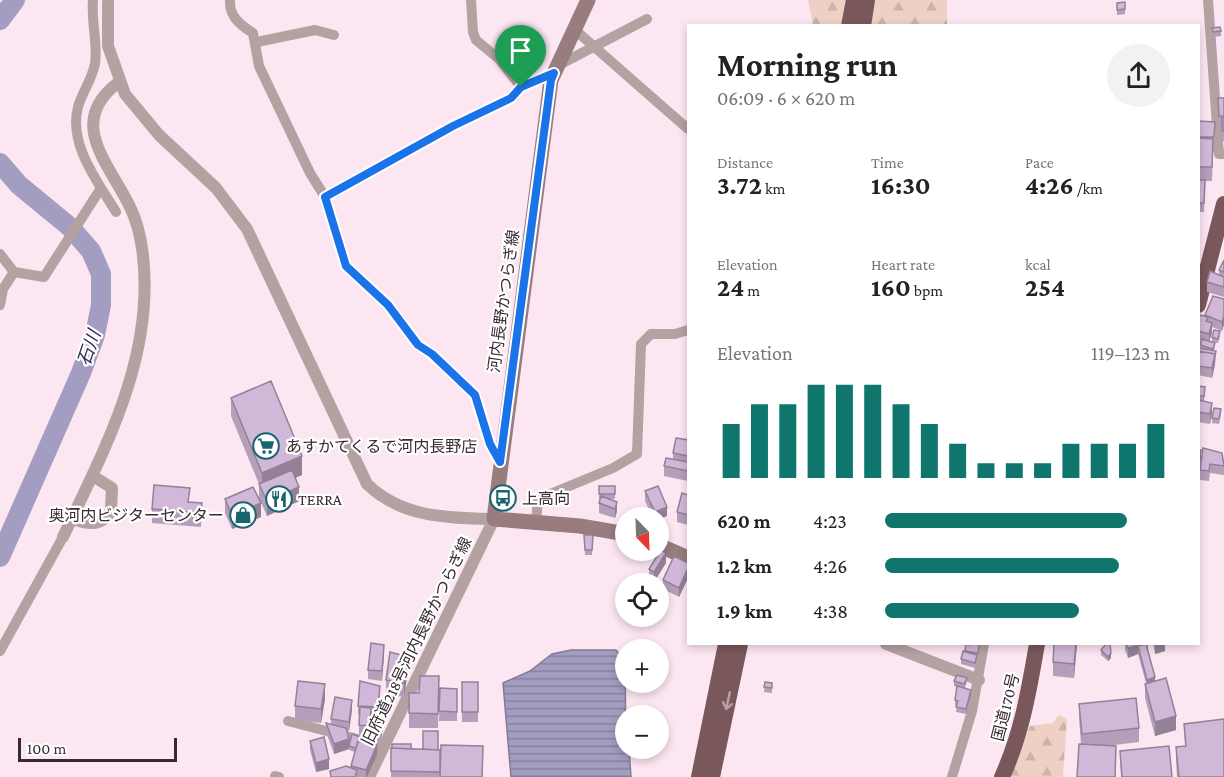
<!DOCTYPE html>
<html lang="en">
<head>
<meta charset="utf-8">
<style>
	:root { --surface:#fff; --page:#f2f2f2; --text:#222; --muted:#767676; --accent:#0f766e }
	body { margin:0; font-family:"Crimson Pro","Noto Sans JP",serif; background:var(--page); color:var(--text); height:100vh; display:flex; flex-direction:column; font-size:22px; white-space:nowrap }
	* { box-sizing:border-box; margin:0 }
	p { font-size:20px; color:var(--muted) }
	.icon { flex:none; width:33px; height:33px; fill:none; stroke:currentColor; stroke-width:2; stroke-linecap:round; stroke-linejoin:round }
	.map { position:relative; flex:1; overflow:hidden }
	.details { position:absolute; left:687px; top:24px; width:513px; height:621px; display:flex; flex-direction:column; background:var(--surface); border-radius:0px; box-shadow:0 3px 9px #0003 }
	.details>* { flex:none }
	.needle { width:39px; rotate:157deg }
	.buttons { position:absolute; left:615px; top:507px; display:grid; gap:12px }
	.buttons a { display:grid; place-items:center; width:54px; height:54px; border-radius:50%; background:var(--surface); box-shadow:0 3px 9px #0003; font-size:30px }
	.scale { position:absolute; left:18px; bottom:15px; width:159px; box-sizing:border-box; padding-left:6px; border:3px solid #372a31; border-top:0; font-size:16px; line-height:21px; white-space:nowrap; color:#372a31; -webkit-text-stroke:4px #fff; paint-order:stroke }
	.pin { position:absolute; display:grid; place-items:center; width:51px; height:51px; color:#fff; margin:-62px -26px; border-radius:50% 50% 50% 0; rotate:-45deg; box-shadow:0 0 6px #0007 }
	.pin .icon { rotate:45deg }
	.round { display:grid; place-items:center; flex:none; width:63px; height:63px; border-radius:32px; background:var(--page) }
	.head { display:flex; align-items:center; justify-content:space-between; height:102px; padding:0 30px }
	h1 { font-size:33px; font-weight:700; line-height:45px }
	.figures { display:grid; grid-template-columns:repeat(3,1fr); gap:9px; height:102px; padding:6px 30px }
	.figures div { display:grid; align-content:center }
	.figures b { font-size:26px; font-weight:700 }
	.figures small { font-size:16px; font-weight:400 }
	.figures p { font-size:16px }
	.chart { height:168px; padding:12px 30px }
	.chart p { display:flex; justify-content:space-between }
	.chart svg { width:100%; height:108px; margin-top:6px; stroke:var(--accent); stroke-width:6 }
	ul { padding:0 30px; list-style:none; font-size:20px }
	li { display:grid; grid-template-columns:96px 72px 1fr; align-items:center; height:45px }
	li i { height:15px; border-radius:8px; background:var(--accent) }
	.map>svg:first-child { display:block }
	.forest { fill:url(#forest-firs) }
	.water { fill:url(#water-rules); stroke:#837b96; stroke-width:1.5 }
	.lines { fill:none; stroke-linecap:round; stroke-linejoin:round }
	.river { stroke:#a39ec1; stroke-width:20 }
	.minor { stroke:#b4a1a2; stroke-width:10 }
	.tertiary { stroke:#b4a1a2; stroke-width:12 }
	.secondary { stroke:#987c7e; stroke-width:15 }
	.trunk { stroke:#7a575a; stroke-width:16 }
	.wall { fill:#b49eba }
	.shaded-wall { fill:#928197 }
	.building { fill:#d1b8d8; stroke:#928197; stroke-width:1.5 }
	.oneway { stroke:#b6a3a4 }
	.route-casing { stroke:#fff; stroke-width:12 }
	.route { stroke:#1a73e8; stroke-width:8 }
	.labels { text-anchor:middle; stroke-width:4.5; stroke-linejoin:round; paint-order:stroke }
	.street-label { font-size:16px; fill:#372a31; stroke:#fff }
	.poi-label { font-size:16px; fill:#372a31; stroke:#fff; text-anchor:start }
	.water-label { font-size:18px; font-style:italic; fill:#312755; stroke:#fff }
</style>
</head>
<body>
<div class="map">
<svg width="1224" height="777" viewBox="0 0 1224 777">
	<defs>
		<pattern id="forest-firs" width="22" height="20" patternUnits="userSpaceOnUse" patternTransform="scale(1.5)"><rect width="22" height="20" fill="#eed0c4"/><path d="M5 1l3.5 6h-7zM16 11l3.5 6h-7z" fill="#cdb3a9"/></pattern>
		<pattern id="water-rules" width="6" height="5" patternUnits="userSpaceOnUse" patternTransform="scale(1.5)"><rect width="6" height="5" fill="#a39ec1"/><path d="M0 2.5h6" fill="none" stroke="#86819d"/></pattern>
	</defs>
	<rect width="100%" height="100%" fill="#fce6f1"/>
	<path class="forest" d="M808,0H947V25H813Z
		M1059,715L1067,719L1063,777H1007L1030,726L1053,723Z"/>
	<path class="water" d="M571,650H616L625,662L626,748L629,749L631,777H511L503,683L530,671L552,654Z"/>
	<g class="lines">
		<path class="river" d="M0,20L15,0
			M0,163L19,185L70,227L91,251L101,274V305L95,335L81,373L0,557"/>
		<path class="minor" d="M93,0C91,21 98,44 95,64C92,79 82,93 78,107C68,144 98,182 116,212
			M230,0C229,16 240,25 253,33L259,66L310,173L325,197L346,266L388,305L418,346L432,354L475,395L490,444L500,462
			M471,0L473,32L476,40L499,59L521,87
			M1208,0L1219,154H1224
			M574,29L688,129
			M257,42L315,30L334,35
			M557,66L647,19
			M325,197L453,126L511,98L521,87L554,73
			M0,254L14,272L44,277L101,188
			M0,305L3,289L14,272
			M536,522L538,499L613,468L637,454L641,344L651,334H675L688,330
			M0,651L63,537
			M288,721L384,746
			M275,776L279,777
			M952,777L972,711L984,644"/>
		<path class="tertiary" d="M108,0V46L125,94L159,135L216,188L247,229L367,484C402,518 448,518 494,519L369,777
			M72,518C87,525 101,527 111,511L112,488L93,476
			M63,537C106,446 157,353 142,248C140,235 136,220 131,209C111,165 64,123 119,82
			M886,644L979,680"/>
		<path class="secondary" d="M588,0L551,80L494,519L580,526L626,534
			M658,545L688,558"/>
		<path class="trunk" d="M849,26L854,0
			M863,26L867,0
			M1198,305L1224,204
			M699,777L726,644
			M712,777L740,644
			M1002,777C1022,733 1029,690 1037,644"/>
	</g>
	<path class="wall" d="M1125,2V14L1117,15V3Z
		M1212,28L1221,31V36L1213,37Z
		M1218,98H1224V141H1222V125L1219,126Z
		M1198,121L1215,122L1214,152H1213L1212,181H1205L1204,212H1198Z
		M1224,260V297L1207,292V282L1219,275V270Z
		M1224,299L1222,331L1212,327V332L1209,342L1215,348L1214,350L1216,351L1215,364L1212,378L1198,375V348H1200L1201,341H1198V321Z
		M1220,336L1218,343L1212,342V337Z
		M1198,386L1205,392L1204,401L1198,400Z
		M231,398L302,475L295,478L299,501L267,516L259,498V484L231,416Z
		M1198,400L1212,412L1210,424L1198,422Z
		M1221,414L1219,424L1212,423V418Z
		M688,440V481L664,476V466L673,459V453Z
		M1203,448L1224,465V475L1210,473L1209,481L1200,480V470Z
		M599,486H615V499H609L617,511L615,518L599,513V503L601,499H599Z
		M645,491L667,516L653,518L645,501Z
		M688,495V525L677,522V512Z
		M225,499L261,517L232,529L225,513Z
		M190,502L202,503L201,527L152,523V509Z
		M584,535H593L592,555H585Z
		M666,563L654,582L649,579V569Z
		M688,563V578L679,597L663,589V580Z
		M965,644H979L978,658H977L975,668L961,664V659L965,652Z
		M1077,644L1074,678L1053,676V662Z
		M1125,644H1148V650L1155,681L1176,730L1155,736L1145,698V684L1146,683L1138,654L1128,658L1125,650Z
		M1153,644H1165V651L1155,654Z
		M1101,650L1111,658L1108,661L1101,655Z
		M384,654L382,681L368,679V670Z
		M408,671L404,697L386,694V680Z
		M439,676L438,728H409V693H419Z
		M954,681L967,682L965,688L971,694L966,714L956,712L957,706L955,705V700L957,687L954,686Z
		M462,682H478V722H462Z
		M765,682L772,683V693L764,692Z
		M440,688L457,689V721H439Z
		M380,696L378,717L371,716L370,736L359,735V715H358V706Z
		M325,699L321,723L295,720V706Z
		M1079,704L1139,728V742L1106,746L1116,761L1115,777H1077L1081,744L1079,718Z
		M352,710L349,731H346L349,749L334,754L326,732V723L331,724V719Z
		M1184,724L1224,777H1177L1176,761V747L1185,746Z
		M382,734L381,741L371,740V735Z
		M310,741L329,769L316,772L310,750Z
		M360,741L377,755L367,777H330V771L351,768L355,752L349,750V746Z
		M391,748L440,750V777H391Z
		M1120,751L1172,777H1121Z"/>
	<path class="shaded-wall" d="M1224,316V325L1222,331V322Z
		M1212,323V332L1209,343V334Z
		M1216,351L1215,364L1212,378V368Z
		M1212,403V412L1210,424V414Z
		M1201,450V460L1198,475V466Z
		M302,456V475L262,492V473Z
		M299,487V501L267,516V501Z
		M617,502V511L615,518V509Z
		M261,503V517L232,529V515Z
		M667,507V516L658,520V518H655V512Z
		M666,553V563L654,582V572Z
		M688,568V578L679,597V588Z
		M1076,644H1077L1074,678V664Z
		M1142,644H1148V651L1138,646V654L1128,658V648Z
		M1155,644H1165V651L1155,654Z
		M384,645V654L382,681V671Z
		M1111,653V658L1108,661V657Z
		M408,657V671L404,697V683Z
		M1155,677V687L1147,689V680Z
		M325,684V699L321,723V709Z
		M971,690V694L966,714V709Z
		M352,700V710L349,731V722Z
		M1176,716V730L1155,736V722Z
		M349,739V749L334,754V744Z
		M377,745V755L367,777H366V770Z
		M329,759V769L316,772V763Z"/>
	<path class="building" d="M1125,2V9L1117,10V3Z
		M1220,27L1221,31L1213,32L1212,28Z
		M1218,98H1224V116H1219Z
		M1222,118H1224V131H1222Z
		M1198,121L1215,122L1214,137H1198Z
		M1198,138L1213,139L1212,167H1198Z
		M1198,180H1205L1204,203H1198Z
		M1224,260V272L1219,270Z
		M1210,271L1224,277V287L1207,282Z
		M1213,296L1224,299V316L1222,322L1205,315Z
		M1200,315L1208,317L1206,321L1212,323L1209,334L1198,331V321Z
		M1214,330L1220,331L1218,339L1212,337Z
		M1202,339L1215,343L1213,349L1200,345Z
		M1198,348L1216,351L1215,356V354L1198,351Z
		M1198,351L1215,354L1212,368L1198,366Z
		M271,381L302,456L262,473L231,398Z
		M1198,386L1205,387L1204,396H1198Z
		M1198,400L1212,403L1210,414L1198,412Z
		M1214,408L1221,409L1219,419L1212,418Z
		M676,438L688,440V456L673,453Z
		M1203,448L1222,453L1224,466L1210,464L1209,471L1200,470Z
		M1198,450H1201L1198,466Z
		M666,458L688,462V471L664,466Z
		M292,470L299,487L267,501L259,484Z
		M154,485L190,488L188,502L202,503L201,513L152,509Z
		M599,486H615V494H599Z
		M658,486L667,507L655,512L645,491Z
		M253,487L261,503L232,515L225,499Z
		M682,493L688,495V515L677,512Z
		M601,496L617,502L615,509L599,503Z
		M638,509L645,511L643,518L636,517Z
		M584,535H593L592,550H585Z
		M661,550L666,553L654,572L649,569Z
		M674,556L688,563V568L679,588L663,580Z
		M371,643L384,645L382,671L368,670Z
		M966,644L971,645L972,644H979L978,653L965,651Z
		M1054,644H1076L1074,664L1053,662Z
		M1106,644H1110L1111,653L1108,657L1101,650Z
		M1126,644H1142L1128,648Z
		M1146,644L1155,677L1147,680L1138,646Z
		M963,651L977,655L975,663L961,659Z
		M390,652L408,657L404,683L386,680Z
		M957,675L967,678L964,684L954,681Z
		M420,676H439L438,714L409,713V693H419Z
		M1166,678L1176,716L1155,722L1145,684Z
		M298,681L325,684L321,709L295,706Z
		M360,681L380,686L378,707L358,706Z
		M462,682H478V712H462Z
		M765,682L772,683V688L764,687Z
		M957,686L971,690L966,709L956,707L958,701L955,700Z
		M440,688L457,689V712L439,711Z
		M335,697L352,700L349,722L331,719Z
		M1136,698L1139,728L1082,734L1079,704Z
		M360,707L371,708L370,726L359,725Z
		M1224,719V777H1179L1176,747L1186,746L1184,724Z
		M326,723L346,728L349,739L334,744Z
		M372,727L382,729L381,736L371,735Z
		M423,731H438V750L423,749Z
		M352,734L360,737L356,748L349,746Z
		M324,737L329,759L316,763L310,741Z
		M358,741L377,745L366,770L351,766Z
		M392,744H411V749L392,748Z
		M1079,744L1116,746L1115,777H1077Z
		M441,745L483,746L482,777H440Z
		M1169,746L1172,777H1122L1120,751Z
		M391,748L440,750V772L391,771Z
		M346,766L357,770L355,777H331L330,771Z"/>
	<defs><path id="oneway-shaft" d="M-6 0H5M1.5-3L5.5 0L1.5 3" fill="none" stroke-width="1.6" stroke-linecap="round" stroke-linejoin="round" transform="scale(1.5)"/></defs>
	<use class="oneway" href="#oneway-shaft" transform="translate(728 701) rotate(102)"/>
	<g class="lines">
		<g class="route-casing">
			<path id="route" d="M554,73L551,80L500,462L490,444L475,395L432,354L418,345L388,305L346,266L325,197L453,126L511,98L521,87Z"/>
		</g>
		<use href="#route" class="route"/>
	</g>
	<defs>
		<g id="supermarket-ring" transform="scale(1.35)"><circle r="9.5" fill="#fff" stroke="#19656f" stroke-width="1.5"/><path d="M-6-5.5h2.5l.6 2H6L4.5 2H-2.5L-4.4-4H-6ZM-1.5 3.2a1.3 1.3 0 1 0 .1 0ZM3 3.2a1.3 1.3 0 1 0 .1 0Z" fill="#19656f"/></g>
		<g id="bus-ring" transform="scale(1.35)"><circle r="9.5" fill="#fff" stroke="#19656f" stroke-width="1.5"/><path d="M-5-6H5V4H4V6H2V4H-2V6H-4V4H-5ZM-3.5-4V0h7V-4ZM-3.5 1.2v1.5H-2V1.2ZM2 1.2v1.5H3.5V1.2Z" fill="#19656f"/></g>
		<g id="restaurant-ring" transform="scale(1.35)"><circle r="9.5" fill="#fff" stroke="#19656f" stroke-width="1.5"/><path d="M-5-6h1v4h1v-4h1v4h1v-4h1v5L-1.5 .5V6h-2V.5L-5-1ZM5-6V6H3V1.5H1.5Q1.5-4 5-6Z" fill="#19656f"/></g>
		<g id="shop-ring" transform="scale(1.35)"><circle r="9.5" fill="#fff" stroke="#19656f" stroke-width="1.5"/><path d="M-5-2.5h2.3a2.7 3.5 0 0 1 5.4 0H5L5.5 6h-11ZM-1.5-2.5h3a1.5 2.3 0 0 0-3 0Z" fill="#19656f"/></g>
	</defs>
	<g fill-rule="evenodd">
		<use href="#supermarket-ring" x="266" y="446"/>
		<use href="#bus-ring" x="503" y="498"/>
		<use href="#restaurant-ring" x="279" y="499"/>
		<use href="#shop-ring" x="243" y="515"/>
	</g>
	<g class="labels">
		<g class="street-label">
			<text transform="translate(503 301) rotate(-82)" y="6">河内長野かつらぎ線</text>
			<text transform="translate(416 641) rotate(-64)" y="6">旧府道218号河内長野かつらぎ線</text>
			<text transform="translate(1005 707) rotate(-76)" y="6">国道170号</text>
		</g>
		<g class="poi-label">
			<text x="286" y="452">あすかてくるで河内長野店</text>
			<text x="522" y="504">上高向</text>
			<text x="298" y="505">TERRA</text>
			<text x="224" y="521" text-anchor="end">奥河内ビジターセンター</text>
		</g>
		<g class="water-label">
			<text transform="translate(89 348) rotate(-71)" y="6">石川</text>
		</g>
	</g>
</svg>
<div class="buttons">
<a><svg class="needle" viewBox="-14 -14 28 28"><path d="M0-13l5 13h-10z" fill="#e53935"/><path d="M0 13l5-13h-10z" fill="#767676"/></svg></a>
<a><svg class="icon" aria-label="locate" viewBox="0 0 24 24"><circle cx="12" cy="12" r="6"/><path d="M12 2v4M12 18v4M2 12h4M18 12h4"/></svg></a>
<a>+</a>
<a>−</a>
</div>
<div class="scale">100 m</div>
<div class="pin" style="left:521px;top:87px;background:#1e9e55"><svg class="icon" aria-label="arrive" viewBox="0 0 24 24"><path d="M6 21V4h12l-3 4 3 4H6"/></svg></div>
<section class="details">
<div class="head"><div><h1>Morning run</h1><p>06:09 · 6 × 620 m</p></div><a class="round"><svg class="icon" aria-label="share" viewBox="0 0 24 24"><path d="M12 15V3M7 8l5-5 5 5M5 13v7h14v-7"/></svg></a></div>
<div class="figures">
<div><p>Distance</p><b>3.72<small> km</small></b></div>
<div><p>Time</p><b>16:30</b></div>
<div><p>Pace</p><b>4:26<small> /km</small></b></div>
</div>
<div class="figures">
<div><p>Elevation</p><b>24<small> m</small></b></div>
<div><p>Heart rate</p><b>160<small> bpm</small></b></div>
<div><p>kcal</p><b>254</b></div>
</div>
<div class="chart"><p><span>Elevation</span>119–123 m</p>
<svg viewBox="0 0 160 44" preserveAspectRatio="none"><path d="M5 44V22M15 44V14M25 44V14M35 44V6M45 44V6M55 44V6M65 44V14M75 44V22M85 44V30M95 44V38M105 44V38M115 44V38M125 44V30M135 44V30M145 44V30M155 44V22"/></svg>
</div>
<ul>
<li><b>620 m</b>4:23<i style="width:85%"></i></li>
<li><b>1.2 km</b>4:26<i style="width:82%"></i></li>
<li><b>1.9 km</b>4:38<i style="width:68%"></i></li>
</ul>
</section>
</div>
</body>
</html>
